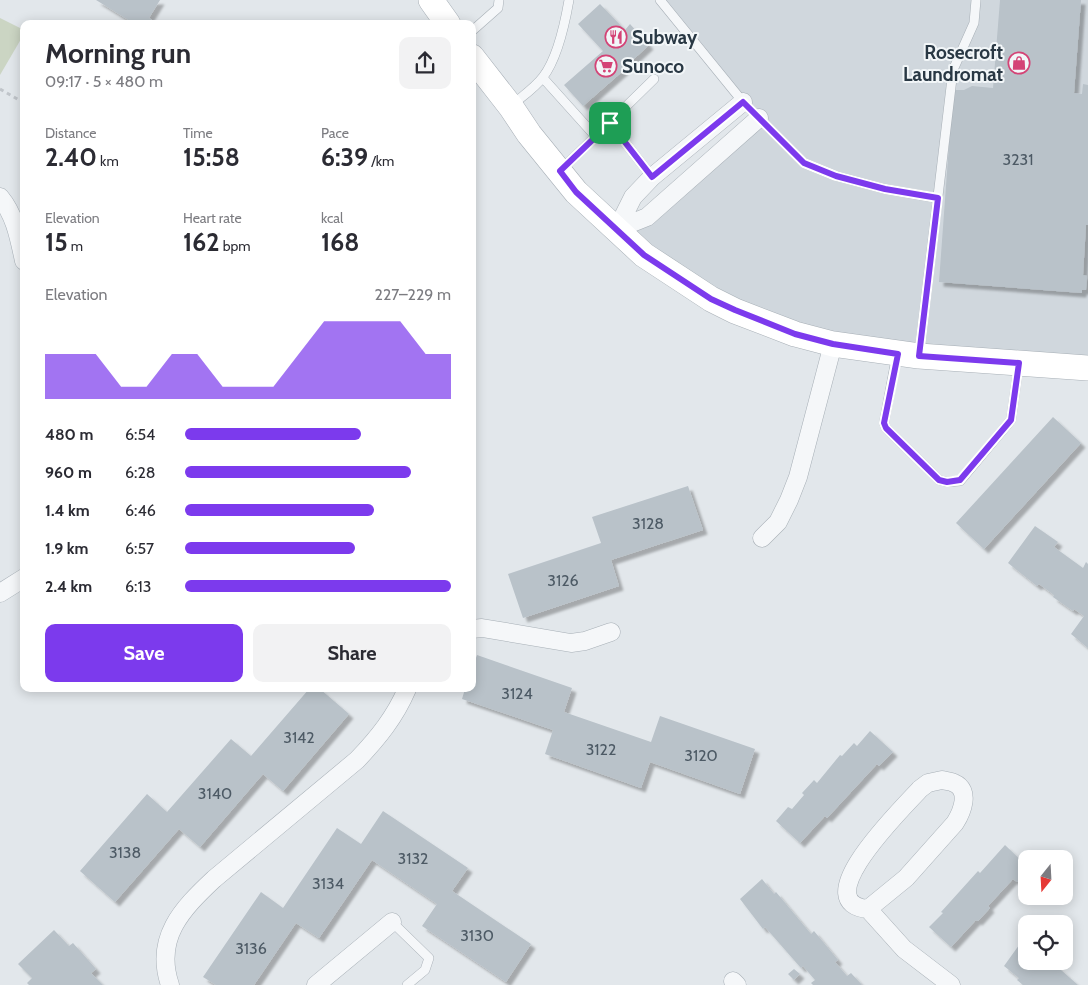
<!DOCTYPE html>
<html lang="en">
<head>
<meta charset="utf-8">
<style>
	:root { --surface:#fff; --page:#f2f2f3; --text:#2b2b33; --muted:#7c7c81; --accent:#7c3aed }
	body { margin:0; font-family:Cabin,sans-serif; background:var(--page); color:var(--text); height:100vh; display:flex; flex-direction:column; font-size:19px; white-space:nowrap }
	* { box-sizing:border-box; margin:0 }
	p { font-size:16px; color:var(--muted) }
	.icon { flex:none; width:28px; height:28px; fill:none; stroke:currentColor; stroke-width:2; stroke-linecap:round; stroke-linejoin:round }
	.map { position:relative; flex:1; overflow:hidden }
	.details { position:absolute; left:20px; top:20px; width:456px; height:672px; display:flex; flex-direction:column; background:var(--surface); border-radius:10px; box-shadow:0 2px 12px #0003 }
	.details>* { flex:none }
	.needle { width:32px; rotate:198deg }
	.buttons { position:absolute; left:1018px; top:850px; display:grid; gap:10px }
	.buttons a { display:grid; place-items:center; width:55px; height:55px; border-radius:10px; background:var(--surface); box-shadow:0 2px 12px #0003; font-size:25px }
	.pin { position:absolute; display:grid; place-items:center; width:42px; height:42px; color:#fff; margin:-21px; border-radius:10px; box-shadow:0 2px 8px #0006 }
	.round { display:grid; place-items:center; flex:none; width:52px; height:52px; border-radius:10px; background:var(--page) }
	.summary { display:flex; align-items:center; justify-content:space-between; height:85px; padding:0 25px }
	h1 { font-size:28px; font-weight:700; line-height:38px }
	.metrics { display:grid; grid-template-columns:repeat(3,1fr); gap:8px; height:85px; padding:5px 25px }
	.metrics div { display:grid; align-content:center }
	.metrics b { font-size:25px; font-weight:700 }
	.metrics small { font-size:14px; font-weight:400 }
	.metrics p { font-size:14px }
	.chart { height:140px; padding:10px 25px }
	.chart p { display:flex; justify-content:space-between }
	.chart svg { width:100%; height:90px; margin-top:5px; fill:var(--accent); opacity:.7 }
	.action { display:flex; gap:10px; margin-top:auto; padding:10px 25px }
	.action a { flex:1; height:58px; border-radius:10px; background:var(--accent); color:#fff; font-size:20px; font-weight:700; line-height:58px; text-align:center }
	.action a+a { background:var(--page); color:var(--text) }
	ul { padding:0 25px; list-style:none; font-size:16px }
	li { display:grid; grid-template-columns:80px 60px 1fr; align-items:center; height:38px }
	li i { height:12px; border-radius:6px; background:var(--accent) }
	.map>svg:first-child { display:block }
	.built { fill:#d0d7dd }
	.green { fill:#cbd5c3 }
	.building { fill:#b9c2c9; filter:url(#shadow) }
	.lines { fill:none; stroke-linecap:round; stroke-linejoin:round }
	.lane-casing { stroke:#a7afb6; stroke-width:10 }
	.street-casing { stroke:#a7afb6; stroke-width:19 }
	.secondary-casing { stroke:#a7afb6; stroke-width:26 }
	.path { stroke:#c0c5ca; stroke-width:3; stroke-dasharray:4 4; stroke-linecap:butt }
	.lane { stroke:#f5f7f9; stroke-width:9 }
	.street { stroke:#f5f7f9; stroke-width:18 }
	.secondary { stroke:#fff; stroke-width:25 }
	.route-casing { stroke:#fff; stroke-width:10 }
	.route { stroke:#7c3aed; stroke-width:6 }
	.labels { text-anchor:middle; stroke-width:4; stroke-linejoin:round; paint-order:stroke }
	.number-label { font-size:16px; fill:#4d5a65 }
	.poi-label { font-size:19px; font-weight:bold; fill:#293844; stroke:#f2f6f8; text-anchor:start }
</style>
</head>
<body>
<div class="map">
<svg width="1088" height="985" viewBox="0 0 1088 985">
	<defs>
		<filter id="shadow"><feDropShadow dx="4.5" dy="4.5" stdDeviation="1" flood-color="#0004"/></filter>
	</defs>
	<rect width="100%" height="100%" fill="#e2e7eb"/>
	<path class="built" d="M660,0H1088V368L795,334L617,229L759,118Z"/>
	<path class="green" d="M0,18L24,30V34L0,75Z"/>
	<path class="building" d="M96,0H160L149,18L158,24H135Z
		M1000,0H1081L1074,93L1082,94L1083,84L1088,85V225H1086L1083,275L1087,276L1086,290H1082V293L939,282L953,90H964L972,86L993,88Z
		M600,4L625,30L630,24L649,45L623,69L624,70L583,106L564,85L603,51L578,24Z
		M1053,417L1081,443L984,549L956,523Z
		M688,486L703,530L611,560L619,586L523,618L508,574L601,543L592,517Z
		M1035,526L1058,542L1054,547L1083,568L1086,562L1088,564V648L1071,634L1084,616L1074,609L1073,611L1053,597L1054,595L1039,584L1037,586L1008,563Z
		M477,655L572,688L564,712L651,742L660,716L755,749L740,794L650,762L641,788L545,754L553,730L462,699L465,689H472V669Z
		M309,689H320L349,714L283,791L263,774L200,847L179,829L115,902L80,871L147,794L167,812L231,739L251,756Z
		M870,731L893,752L879,766L877,764L827,818L825,816L800,843L776,821L788,807L792,809L804,795L802,793L814,780L817,783L840,755L842,756L854,743L857,746Z
		M383,811L468,868L452,891L531,944L506,982L422,926L437,904L372,860L319,938L296,923L254,985H216L203,977L261,892L283,908L337,828L361,844Z
		M1005,845L1026,865V871L1017,882L1013,879L988,906L990,908L978,921L976,920L951,947L929,927L943,913L941,912L978,871L980,873Z
		M762,879L774,894L776,892L811,934L814,931L838,960L835,962L847,976L851,973L862,985H813L811,983L815,980L803,966L801,968L765,927L763,929L740,899Z
		M54,930L69,946L73,943L96,969L91,973L103,985H29L27,983L32,978L18,964Z
		M1022,941L1026,944V961H1048L1052,964L1053,963L1078,985H1023L1017,980L1019,978L1004,966Z
		M794,969L800,974L794,980L788,974Z"/>
	<g class="lines">
		<g class="lane-casing">
			<path id="lane" d="M660,0L743,102L804,163L836,176L885,189L937,198
				M472,31L498,8L499,0
				M543,78L596,137
				M511,106C521,97 535,88 543,77C557,59 565,23 569,0
				M610,123L652,177
				M560,171L654,79
				M897,354L884,423L886,428L939,480L947,482L960,481L1011,420L1019,363
				M919,356L953,70L974,23L976,0
				M392,922L429,958L425,970L407,985"/>
		</g>
		<g class="street-casing">
			<path id="street" d="M0,197C15,215 19,238 24,261
				M617,229L647,217L759,118
				M617,229L633,197L652,177L743,102
				M762,538L778,522L789,500L798,477L833,344
				M0,593L24,578
				M472,629L482,628L571,643L585,641L611,632
				M942,780C946,781 951,781 954,783C971,790 962,812 955,823L906,878L868,909C804,903 906,805 920,789L928,783Z
				M868,909L904,949L951,985
				M733,981L737,985
				M170,985C154,938 182,909 214,879L357,760C378,738 395,717 407,689
				M316,985L392,922"/>
		</g>
		<g class="secondary-casing">
			<path id="secondary" d="M431,0L448,24
				M472,57L511,107L529,134L576,192L644,255L711,299L735,311L795,334L833,344L919,356L1088,368"/>
		</g>
		<path class="path" d="M0,89L24,103"/>
		<use href="#lane" class="lane"/>
		<use href="#street" class="street"/>
		<use href="#secondary" class="secondary"/>
	</g>
	<g class="lines">
		<g class="route-casing">
			<path id="route" d="M743,102L804,163L836,176L885,189L938,198L919,356L1019,363L1011,420L960,480L947,482L939,480L886,428L884,423L898,354L833,344L795,334L735,310L711,299L644,255L576,192L560,171L610,123L652,177Z"/>
		</g>
		<use href="#route" class="route"/>
	</g>
	<defs>
		<g id="restaurant-ring" transform="scale(1.125)"><circle r="9.5" fill="#f2f6f8" stroke="#d44376" stroke-width="1.5"/><path d="M-5-6h1v4h1v-4h1v4h1v-4h1v5L-1.5 .5V6h-2V.5L-5-1ZM5-6V6H3V1.5H1.5Q1.5-4 5-6Z" fill="#d44376"/></g>
		<g id="shop-ring" transform="scale(1.125)"><circle r="9.5" fill="#f2f6f8" stroke="#d44376" stroke-width="1.5"/><path d="M-5-2.5h2.3a2.7 3.5 0 0 1 5.4 0H5L5.5 6h-11ZM-1.5-2.5h3a1.5 2.3 0 0 0-3 0Z" fill="#d44376"/></g>
		<g id="supermarket-ring" transform="scale(1.125)"><circle r="9.5" fill="#f2f6f8" stroke="#d44376" stroke-width="1.5"/><path d="M-6-5.5h2.5l.6 2H6L4.5 2H-2.5L-4.4-4H-6ZM-1.5 3.2a1.3 1.3 0 1 0 .1 0ZM3 3.2a1.3 1.3 0 1 0 .1 0Z" fill="#d44376"/></g>
	</defs>
	<g fill-rule="evenodd">
		<use href="#restaurant-ring" x="616" y="37"/>
		<use href="#shop-ring" x="1019" y="63"/>
		<use href="#supermarket-ring" x="606" y="66"/>
	</g>
	<g class="labels">
		<g class="number-label">
			<text x="1018" y="165">3231</text>
			<text x="648" y="529">3128</text>
			<text x="563" y="586">3126</text>
			<text x="517" y="699">3124</text>
			<text x="299" y="743">3142</text>
			<text x="601" y="755">3122</text>
			<text x="701" y="761">3120</text>
			<text x="215" y="799">3140</text>
			<text x="125" y="858">3138</text>
			<text x="413" y="864">3132</text>
			<text x="328" y="889">3134</text>
			<text x="477" y="941">3130</text>
			<text x="251" y="954">3136</text>
		</g>
		<g class="poi-label">
			<text x="632" y="44">Subway</text>
			<text x="1003" y="59" text-anchor="end">Rosecroft<tspan x="1003" dy="22">Laundromat</tspan></text>
			<text x="622" y="73">Sunoco</text>
		</g>
	</g>
</svg>
<div class="buttons">
<a><svg class="needle" viewBox="-14 -14 28 28"><path d="M0-13l5 13h-10z" fill="#e53935"/><path d="M0 13l5-13h-10z" fill="#7c7c81"/></svg></a>
<a><svg class="icon" aria-label="locate" viewBox="0 0 24 24"><circle cx="12" cy="12" r="6"/><path d="M12 2v4M12 18v4M2 12h4M18 12h4"/></svg></a>
</div>
<div class="pin" style="left:610px;top:123px;background:#1e9e55"><svg class="icon" aria-label="arrive" viewBox="0 0 24 24"><path d="M6 21V4h12l-3 4 3 4H6"/></svg></div>
<section class="details">
<div class="summary"><div><h1>Morning run</h1><p>09:17 · 5 × 480 m</p></div><a class="round"><svg class="icon" aria-label="share" viewBox="0 0 24 24"><path d="M12 15V3M7 8l5-5 5 5M5 13v7h14v-7"/></svg></a></div>
<div class="metrics">
<div><p>Distance</p><b>2.40<small> km</small></b></div>
<div><p>Time</p><b>15:58</b></div>
<div><p>Pace</p><b>6:39<small> /km</small></b></div>
</div>
<div class="metrics">
<div><p>Elevation</p><b>15<small> m</small></b></div>
<div><p>Heart rate</p><b>162<small> bpm</small></b></div>
<div><p>kcal</p><b>168</b></div>
</div>
<div class="chart"><p><span>Elevation</span>227–229 m</p>
<svg viewBox="0 0 160 44" preserveAspectRatio="none"><path d="M0 44V22L10 22L20 22L30 38L40 38L50 22L60 22L70 38L80 38L90 38L100 22L110 6L120 6L130 6L140 6L150 22L160 22V44z"/></svg>
</div>
<ul>
<li><b>480 m</b>6:54<i style="width:66%"></i></li>
<li><b>960 m</b>6:28<i style="width:85%"></i></li>
<li><b>1.4 km</b>6:46<i style="width:71%"></i></li>
<li><b>1.9 km</b>6:57<i style="width:64%"></i></li>
<li><b>2.4 km</b>6:13<i style="width:100%"></i></li>
</ul>
<div class="action"><a>Save</a><a>Share</a></div>
</section>
</div>
</body>
</html>
